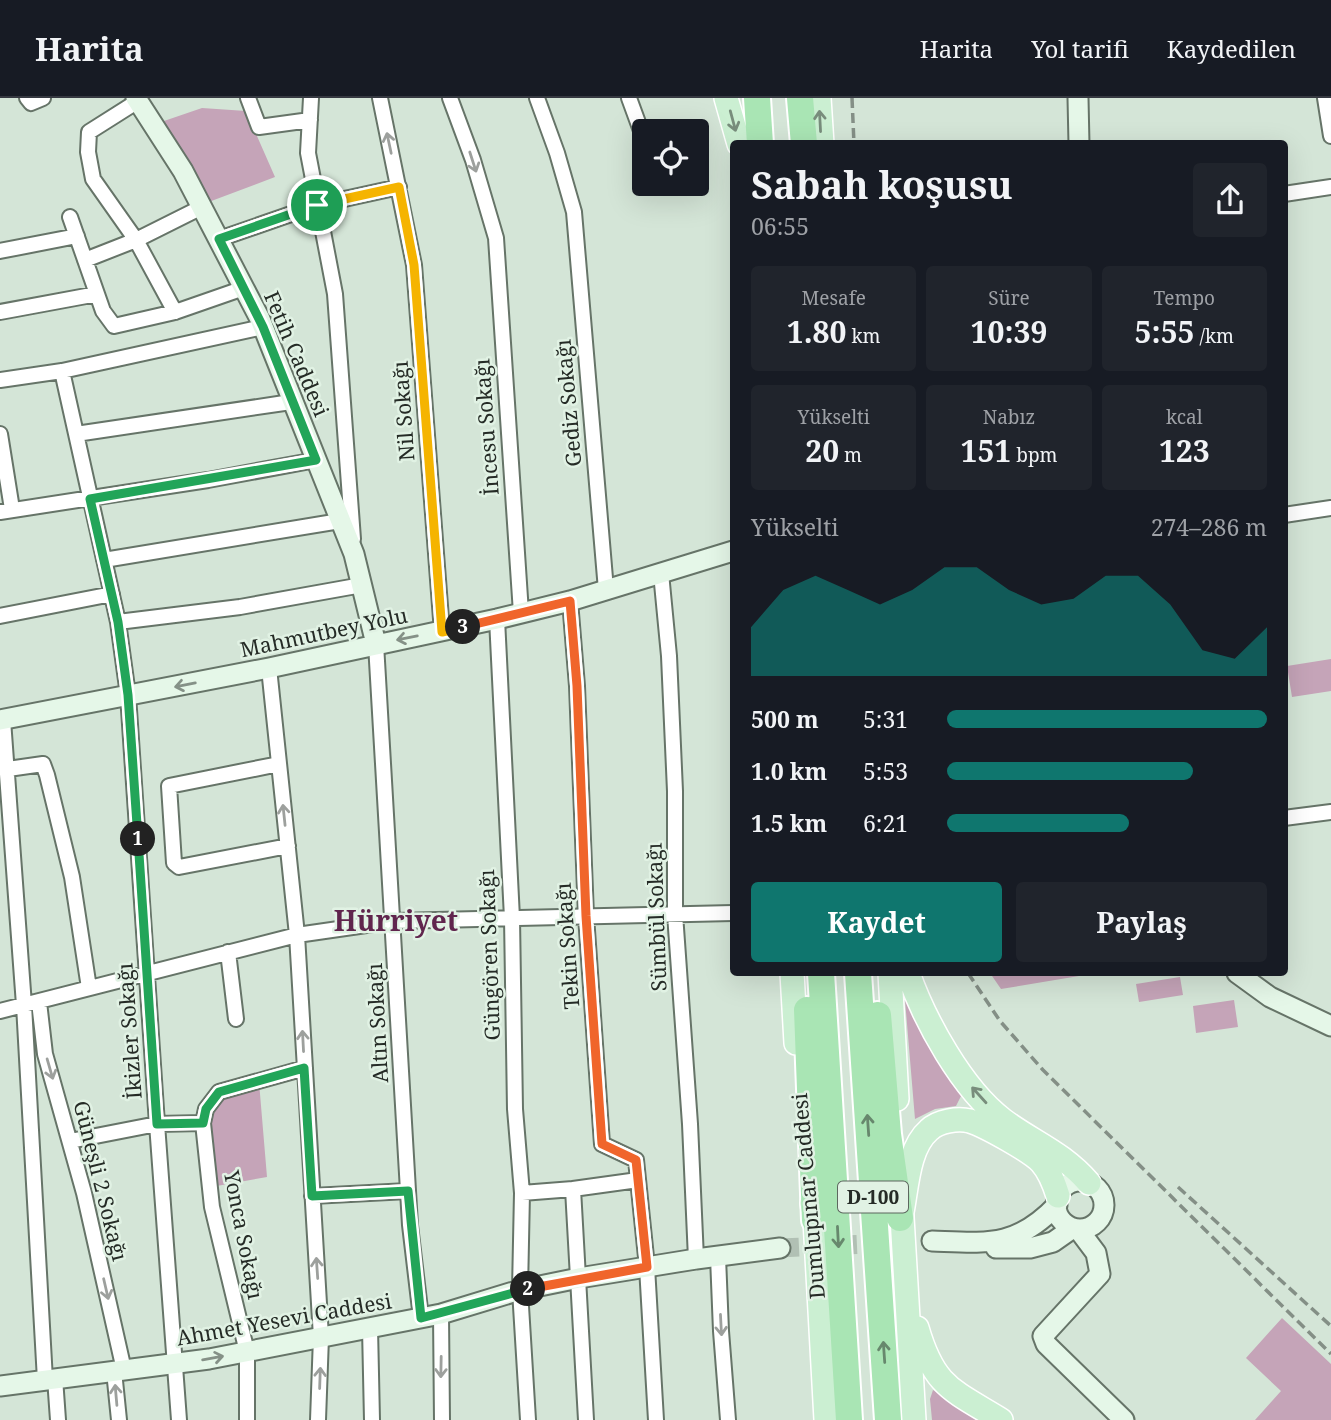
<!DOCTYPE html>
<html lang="tr">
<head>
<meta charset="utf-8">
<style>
	:root { --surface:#171b24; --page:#20242c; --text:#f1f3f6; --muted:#9ea1a6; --line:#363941; --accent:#0f766e }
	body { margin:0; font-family:"Noto Serif",serif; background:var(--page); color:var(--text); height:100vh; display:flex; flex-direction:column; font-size:26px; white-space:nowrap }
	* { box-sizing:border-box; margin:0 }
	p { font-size:23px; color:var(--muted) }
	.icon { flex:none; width:38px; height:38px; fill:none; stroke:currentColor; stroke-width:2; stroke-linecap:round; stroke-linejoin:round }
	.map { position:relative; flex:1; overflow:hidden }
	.drawer { position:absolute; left:730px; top:42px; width:558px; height:836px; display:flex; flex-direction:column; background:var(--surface); border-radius:7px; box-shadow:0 7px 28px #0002 }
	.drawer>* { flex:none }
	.buttons { position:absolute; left:632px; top:21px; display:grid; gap:14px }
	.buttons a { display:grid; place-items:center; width:77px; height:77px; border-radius:7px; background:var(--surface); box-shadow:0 7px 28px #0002; font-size:35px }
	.pin { position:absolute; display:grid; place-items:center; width:60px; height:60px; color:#fff; margin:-30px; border:4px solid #fff; border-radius:50%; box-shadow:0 2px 7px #0007 }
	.km { position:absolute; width:35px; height:35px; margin:-18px; border-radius:50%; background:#222; color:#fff; font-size:19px; line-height:35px; text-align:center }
	.round { display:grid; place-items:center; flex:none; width:74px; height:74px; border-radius:7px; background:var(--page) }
	.summary { display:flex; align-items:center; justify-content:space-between; height:119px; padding:0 21px }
	h1 { font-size:38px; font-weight:700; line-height:52px }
	.figures { display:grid; grid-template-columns:repeat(3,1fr); gap:10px; height:119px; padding:7px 21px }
	.figures div { display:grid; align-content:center; border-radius:7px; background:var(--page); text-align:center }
	.figures b { font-size:30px; font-weight:700 }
	.figures small { font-size:19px; font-weight:400 }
	.figures p { font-size:19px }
	.chart { height:196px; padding:14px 21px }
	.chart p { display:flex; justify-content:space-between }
	.chart svg { width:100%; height:126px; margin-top:7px; fill:var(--accent); opacity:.7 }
	.cta { display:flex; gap:14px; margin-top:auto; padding:14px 21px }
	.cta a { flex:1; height:80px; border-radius:7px; background:var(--accent); color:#fff; font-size:28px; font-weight:700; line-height:80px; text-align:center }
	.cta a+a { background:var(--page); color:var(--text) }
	ul { padding:0 21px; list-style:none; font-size:23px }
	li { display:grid; grid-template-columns:112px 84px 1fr; align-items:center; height:52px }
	li i { height:18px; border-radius:9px; background:var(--accent) }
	header { display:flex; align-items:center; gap:42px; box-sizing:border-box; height:98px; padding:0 35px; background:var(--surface); border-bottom:2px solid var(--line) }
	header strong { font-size:33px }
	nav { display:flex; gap:38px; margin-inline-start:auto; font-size:24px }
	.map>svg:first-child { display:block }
	.green { fill:#c5a4b8 }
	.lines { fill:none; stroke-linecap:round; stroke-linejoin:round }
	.secondary-tunnel { stroke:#b1c0b4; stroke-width:19; stroke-dasharray:19 10; stroke-linecap:butt }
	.street-casing { stroke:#667468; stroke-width:18 }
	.secondary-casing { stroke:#667468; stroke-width:23 }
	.primary-casing { stroke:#fff; stroke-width:26 }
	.highway-casing { stroke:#fff; stroke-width:30 }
	.street { stroke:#fff; stroke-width:14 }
	.secondary { stroke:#e5f7e8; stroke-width:19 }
	.primary { stroke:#cbefd2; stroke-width:23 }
	.highway { stroke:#a9e5b4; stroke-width:26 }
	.rail { stroke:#848f86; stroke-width:3.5; stroke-dasharray:10 5; stroke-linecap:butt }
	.oneway { stroke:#788d7c }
	.oneway2 { stroke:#9da09d }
	.oneway3 { stroke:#859187 }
	.oneway4 { stroke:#67886d }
	.split-1-casing { stroke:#fff; stroke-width:14 }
	.split-2-casing { stroke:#fff; stroke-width:14 }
	.split-3-casing { stroke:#fff; stroke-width:14 }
	.split-4-casing { stroke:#fff; stroke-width:14 }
	.split-1 { stroke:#22a559; stroke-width:9 }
	.split-2 { stroke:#22a559; stroke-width:9 }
	.split-3 { stroke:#f0652b; stroke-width:9 }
	.split-4 { stroke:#f5b400; stroke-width:9 }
	.labels { text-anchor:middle; stroke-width:5; stroke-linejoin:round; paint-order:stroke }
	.shield { fill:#e1f2e4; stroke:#5d675f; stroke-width:2 }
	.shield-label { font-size:19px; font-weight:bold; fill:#252b26 }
	.street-label { font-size:21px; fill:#252b26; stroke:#e1f2e4 }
	.district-label { font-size:28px; font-weight:bold; fill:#60254d; stroke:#e1f2e4 }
</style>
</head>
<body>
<header>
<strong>Harita</strong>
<nav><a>Harita</a><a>Yol tarifi</a><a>Kaydedilen</a></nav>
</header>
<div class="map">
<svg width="1331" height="1322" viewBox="0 0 1331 1322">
	<rect width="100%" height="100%" fill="#d4e5d7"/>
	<path class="green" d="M202,10L246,13L275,79L206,105L164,23Z
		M1331,561V593L1292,599L1287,568Z
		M990,875H1097L1001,891Z
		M1180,879L1183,897L1139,904L1136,886Z
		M905,902L928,946L962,996L956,1008L935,1011L915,1021Z
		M1234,902L1238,929L1196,935L1193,908Z
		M259,984L267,1079L211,1089L207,1011L220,994Z
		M1282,1220L1331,1266V1322H1255L1281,1293L1246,1260Z
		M933,1292L979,1322H932L930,1301Z"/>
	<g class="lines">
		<path class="secondary-tunnel" d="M780,1150L932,1143"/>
		<g class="street-casing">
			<path id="street" d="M27,0L31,5L43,0
				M248,0L259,29L310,22
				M311,0L308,55L335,196L353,441
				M380,0L414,167L442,534
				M450,0L473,62L496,140L521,515
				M537,0L557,55L574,114L606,492
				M629,0L644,41
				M1325,0L1331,38
				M138,3L89,34L88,54L93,81L136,142L175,214
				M1284,96L1331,89
				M70,119L103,213L114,228L175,214L244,190
				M219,141L317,107L399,89
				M0,153L77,138
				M85,162L136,142L202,109
				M0,214L97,196
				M62,273L118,524L128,597L157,1026L179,1322
				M0,282L62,273L263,229
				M0,336L12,411
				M76,336L291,304
				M0,414L208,382L316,362
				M1284,417L1331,410
				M104,462L340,423
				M661,475L669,558L675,693V816L690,1026L696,1161
				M570,503L577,588L586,818L602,1046L636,1062L647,1169L656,1322
				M0,518L112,496
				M497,521L512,820L515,1011L522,1095L520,1192L528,1322
				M118,524L240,509L362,487
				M376,546L410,1127L421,1220
				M269,570L297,837L321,1239L318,1322
				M3,622L24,907L45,1282
				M279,666L169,688L174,765L179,769L288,748
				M8,671L43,666L47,677L72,779L89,890
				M1284,720L1331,714
				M228,854L236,921
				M39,904L45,956L84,1095L124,1272
				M0,913L297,837L394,823L733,815
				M70,1043L157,1026L203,1025
				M522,1095L573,1091
				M312,1098L408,1093
				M718,1159L721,1233L728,1322
				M441,1216L442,1322
				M370,1230L372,1322
				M114,1273L119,1322
				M55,1280L58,1322
				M247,1322V1254L212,1109L203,1025L206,1011L219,994L305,970
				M586,1322L573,1091L638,1082"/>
		</g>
		<g class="secondary-casing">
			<path id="secondary" d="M136,0L183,73L260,221L354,456L376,546
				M1078,0L1079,46
				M0,622L269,570L497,521L570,503L733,453
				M1237,875L1270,899L1331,928
				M1056 1107a24 24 0 1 1 48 0a24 24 0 1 1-48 0Z
				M1078,1131L1096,1155L1100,1176L1043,1238L1046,1246L1124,1322
				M932,1143C987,1145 1016,1150 1057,1107
				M996,1150H1030L1053,1144L1073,1130
				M0,1288L209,1261L441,1216L520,1192L579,1180L696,1161L780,1150"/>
		</g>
		<g class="primary-casing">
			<path id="primary" d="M726,0L739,46
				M819,0L822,46
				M792,875L796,945
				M890,875L897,1001
				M908,875C925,923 962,991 1003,1022C1034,1045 1062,1054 1089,1085
				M901,1102L914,1322
				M812,1105L815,1122L826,1322
				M902,1114C907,1089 908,1050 929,1032C938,1023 958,1020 970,1023C986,1028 1030,1053 1041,1064C1050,1074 1054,1085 1058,1098
				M917,1230C934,1289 952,1292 1001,1322"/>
		</g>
		<g class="highway-casing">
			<path id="highway" d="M757,0L760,46
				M800,0L804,46
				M821,875L849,1322
				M858,875L888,1322
				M807,912L815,1122
				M878,917L888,1036L900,1120"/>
		</g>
		<use href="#street" class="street"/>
		<use href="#secondary" class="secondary"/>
		<use href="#primary" class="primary"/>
		<use href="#highway" class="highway"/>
		<path class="rail" d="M852,0L854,46
			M968,875L1000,923L1043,972L1331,1256
			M1178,1089L1331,1228"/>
	</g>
	<defs><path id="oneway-shaft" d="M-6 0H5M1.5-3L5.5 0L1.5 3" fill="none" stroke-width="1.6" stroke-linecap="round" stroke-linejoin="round" transform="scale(1.75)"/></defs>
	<g class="oneway">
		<use href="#oneway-shaft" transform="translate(733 23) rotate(75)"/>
		<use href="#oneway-shaft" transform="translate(820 23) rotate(-93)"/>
		<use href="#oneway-shaft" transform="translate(979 997) rotate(-132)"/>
	</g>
	<g class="oneway2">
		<use href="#oneway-shaft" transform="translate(389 45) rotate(-102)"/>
		<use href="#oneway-shaft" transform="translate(473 64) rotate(72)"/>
		<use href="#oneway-shaft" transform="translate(284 717) rotate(-96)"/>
		<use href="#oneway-shaft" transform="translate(303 943) rotate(-93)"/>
		<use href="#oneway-shaft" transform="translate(50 971) rotate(74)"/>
		<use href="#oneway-shaft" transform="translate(317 1170) rotate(-94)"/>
		<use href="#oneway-shaft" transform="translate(106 1191) rotate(77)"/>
		<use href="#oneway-shaft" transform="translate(721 1227) rotate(87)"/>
		<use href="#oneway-shaft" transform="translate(441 1269) rotate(91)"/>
		<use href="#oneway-shaft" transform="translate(320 1280) rotate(-88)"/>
		<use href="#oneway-shaft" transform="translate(116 1297) rotate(-95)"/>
	</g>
	<g class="oneway3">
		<use href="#oneway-shaft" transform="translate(407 540) rotate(169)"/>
		<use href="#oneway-shaft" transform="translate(185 587) rotate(169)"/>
		<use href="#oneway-shaft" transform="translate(213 1260) rotate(-10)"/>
	</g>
	<g class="oneway4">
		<use href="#oneway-shaft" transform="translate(868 1027) rotate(-94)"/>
		<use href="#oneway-shaft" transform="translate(838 1139) rotate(87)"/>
		<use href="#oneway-shaft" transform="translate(884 1254) rotate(-94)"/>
	</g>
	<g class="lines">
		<g class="split-1-casing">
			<path id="split-1" d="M138,741L128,597L118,524L90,401L316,362L263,229L219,141L317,107"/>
		</g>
		<g class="split-2-casing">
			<path id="split-2" d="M138,741L157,1026L203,1025L206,1011L219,994L304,970L312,1098L408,1093L421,1220L528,1191"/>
		</g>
		<g class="split-3-casing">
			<path id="split-3" d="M463,529L570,503L577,588L586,818L602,1046L636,1062L647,1169L528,1191"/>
		</g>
		<g class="split-4-casing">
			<path id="split-4" d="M317,107L399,89L414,167L442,534L463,529"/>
		</g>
		<use href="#split-1" class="split-1"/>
		<use href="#split-2" class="split-2"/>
		<use href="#split-3" class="split-3"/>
		<use href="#split-4" class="split-4"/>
	</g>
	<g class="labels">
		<rect class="shield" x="838" y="1083.5" width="70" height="31" rx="5"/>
		<g class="shield-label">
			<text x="873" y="1106">D-100</text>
		</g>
		<g class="street-label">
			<text transform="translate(296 256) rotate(67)" y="7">Fetih Caddesi</text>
			<text transform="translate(569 305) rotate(-95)" y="7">Gediz Sokağı</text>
			<text transform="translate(404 313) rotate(-94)" y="7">Nil Sokağı</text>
			<text transform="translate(487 329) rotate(-94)" y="7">İncesu Sokağı</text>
			<text transform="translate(324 535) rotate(-12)" y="7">Mahmutbey Yolu</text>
			<text transform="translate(657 819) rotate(-92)" y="7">Sümbül Sokağı</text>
			<text transform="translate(568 848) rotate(-94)" y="7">Tekin Sokağı</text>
			<text transform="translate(490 857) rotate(-92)" y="7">Güngören Sokağı</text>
			<text transform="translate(378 925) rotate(-93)" y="7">Altın Sokağı</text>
			<text transform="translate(130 933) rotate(-94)" y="7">İkizler Sokağı</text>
			<text transform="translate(100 1083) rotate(76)" y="7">Güneşli 2 Sokağı</text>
			<text transform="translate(809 1098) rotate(-95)" y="7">Dumlupınar Caddesi</text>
			<text transform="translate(243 1137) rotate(79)" y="7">Yonca Sokağı</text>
			<text transform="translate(284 1222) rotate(-10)" y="7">Ahmet Yesevi Caddesi</text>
		</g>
		<g class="district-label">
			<text x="396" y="833">Hürriyet</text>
		</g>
	</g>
</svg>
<div class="buttons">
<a><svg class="icon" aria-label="locate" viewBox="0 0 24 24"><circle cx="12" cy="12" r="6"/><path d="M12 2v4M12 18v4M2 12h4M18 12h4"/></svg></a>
</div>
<div class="pin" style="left:317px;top:107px;background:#1e9e55"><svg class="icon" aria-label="arrive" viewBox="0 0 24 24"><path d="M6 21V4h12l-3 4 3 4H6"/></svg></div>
<b class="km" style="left:138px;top:741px">1</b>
<b class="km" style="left:528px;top:1191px">2</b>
<b class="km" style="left:463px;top:529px">3</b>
<section class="drawer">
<div class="summary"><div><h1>Sabah koşusu</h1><p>06:55</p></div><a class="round"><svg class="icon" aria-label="share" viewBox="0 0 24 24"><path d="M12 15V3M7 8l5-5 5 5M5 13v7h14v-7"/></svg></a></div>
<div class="figures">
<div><p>Mesafe</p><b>1.80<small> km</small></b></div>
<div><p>Süre</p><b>10:39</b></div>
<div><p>Tempo</p><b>5:55<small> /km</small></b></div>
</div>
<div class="figures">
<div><p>Yükselti</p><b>20<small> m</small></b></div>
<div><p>Nabız</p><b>151<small> bpm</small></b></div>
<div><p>kcal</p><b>123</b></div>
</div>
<div class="chart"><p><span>Yükselti</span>274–286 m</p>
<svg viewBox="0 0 160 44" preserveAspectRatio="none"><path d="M0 44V27L10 14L20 9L30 14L40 19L50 14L60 6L70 6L80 14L90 19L100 17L110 9L120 9L130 19L140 35L150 38L160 27V44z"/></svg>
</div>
<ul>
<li><b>500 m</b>5:31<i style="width:100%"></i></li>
<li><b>1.0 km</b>5:53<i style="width:77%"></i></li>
<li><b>1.5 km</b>6:21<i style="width:57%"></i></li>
</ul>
<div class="cta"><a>Kaydet</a><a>Paylaş</a></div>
</section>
</div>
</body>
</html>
